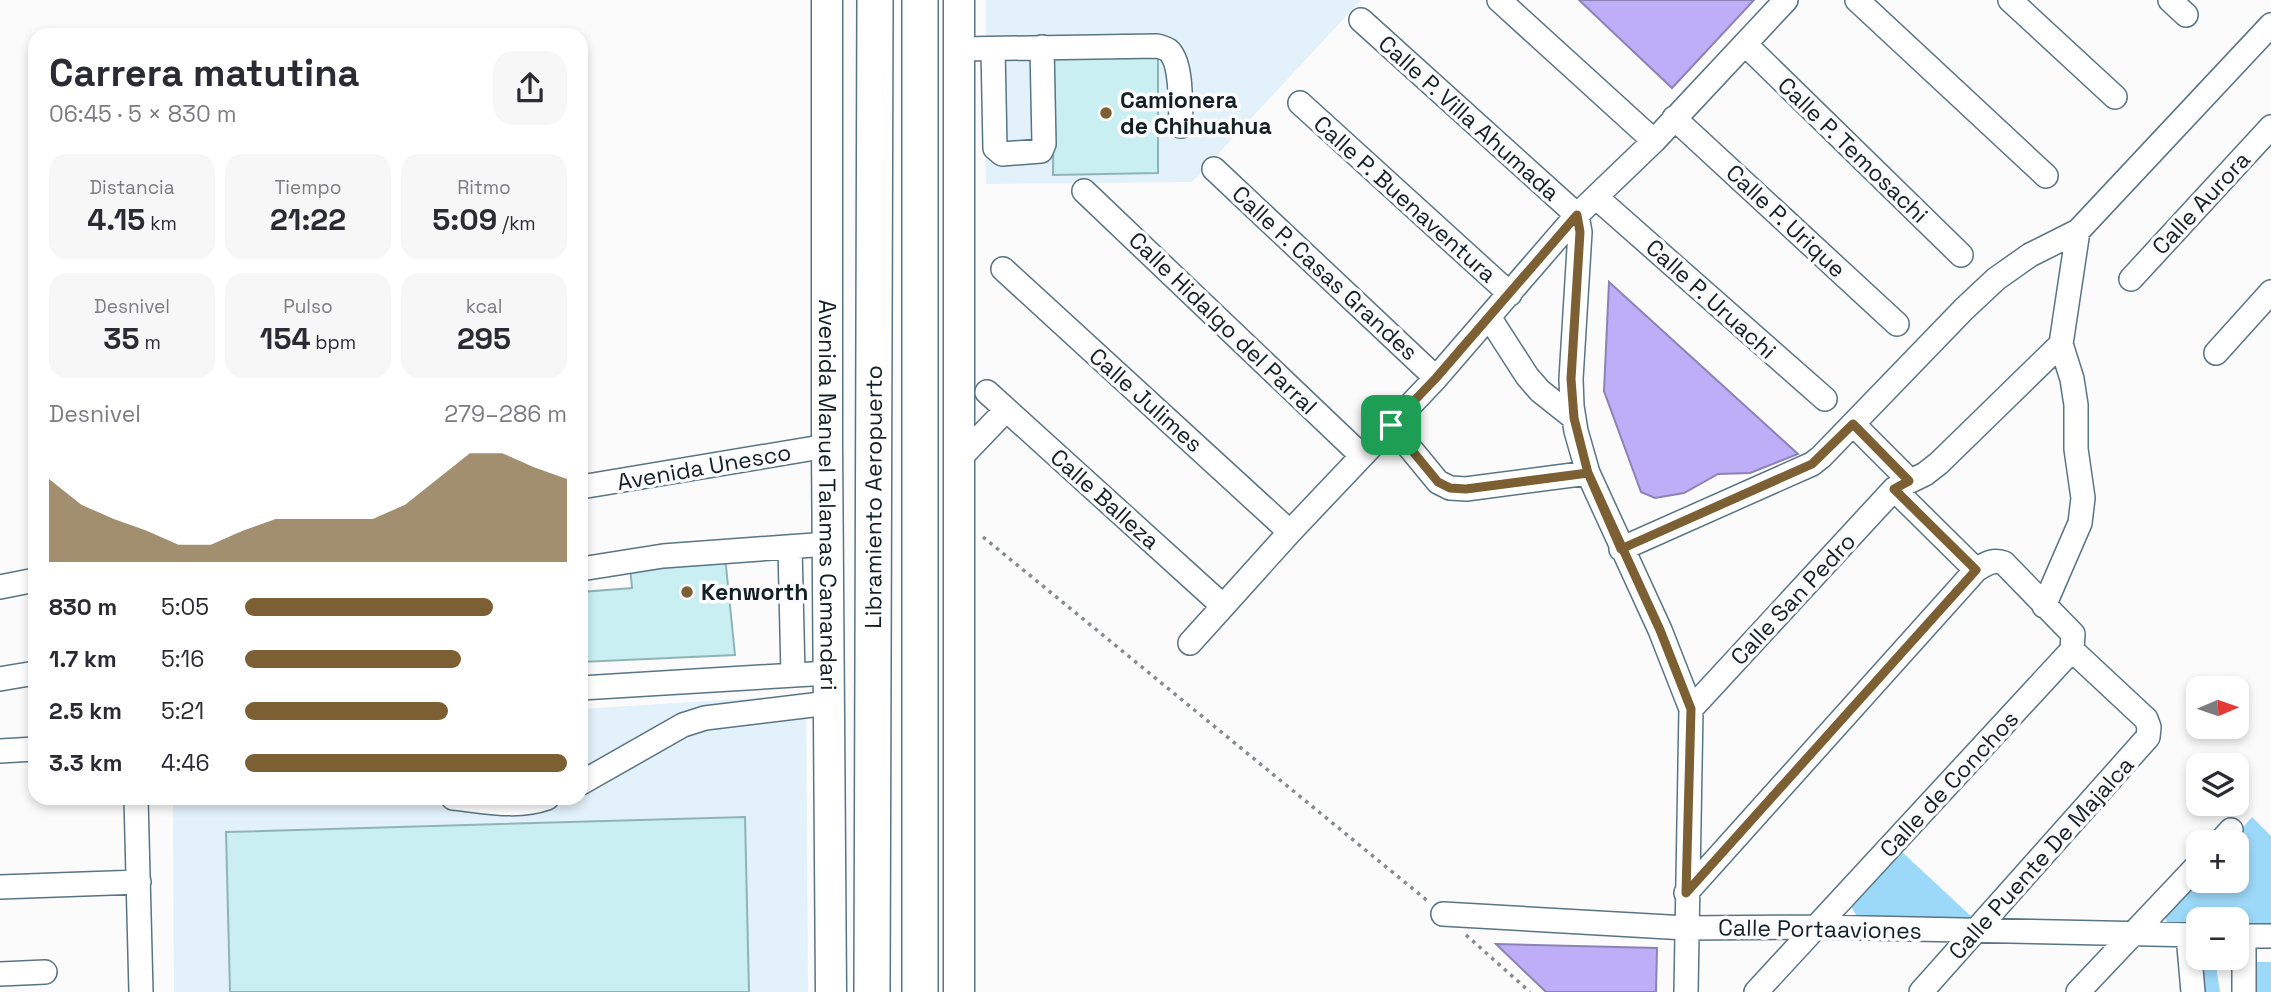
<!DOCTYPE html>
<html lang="es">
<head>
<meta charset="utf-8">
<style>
	:root { --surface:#fff; --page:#f7f7f7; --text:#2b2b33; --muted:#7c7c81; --accent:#7c6033 }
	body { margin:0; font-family:"Space Grotesk",sans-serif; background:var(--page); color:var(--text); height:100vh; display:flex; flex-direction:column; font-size:26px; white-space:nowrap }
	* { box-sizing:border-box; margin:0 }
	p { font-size:23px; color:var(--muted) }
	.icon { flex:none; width:38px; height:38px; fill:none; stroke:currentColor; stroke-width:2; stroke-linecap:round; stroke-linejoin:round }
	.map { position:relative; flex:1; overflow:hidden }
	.panel { position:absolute; left:28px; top:28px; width:560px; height:777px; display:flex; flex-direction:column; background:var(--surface); border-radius:21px; box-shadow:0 4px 10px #0003 }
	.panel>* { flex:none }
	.needle { width:46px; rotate:88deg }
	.buttons { position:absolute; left:2186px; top:676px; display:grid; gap:14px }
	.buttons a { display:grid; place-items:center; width:63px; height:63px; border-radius:14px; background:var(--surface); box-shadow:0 4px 10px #0003; font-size:35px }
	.pin { position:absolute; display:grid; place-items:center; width:60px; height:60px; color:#fff; margin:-30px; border-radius:14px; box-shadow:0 4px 10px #0006 }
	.round { display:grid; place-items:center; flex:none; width:74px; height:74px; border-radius:21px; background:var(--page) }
	.summary { display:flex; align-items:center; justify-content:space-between; height:119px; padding:0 21px }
	h1 { font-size:38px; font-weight:600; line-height:52px }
	.figures { display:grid; grid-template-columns:repeat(3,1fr); gap:10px; height:119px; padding:7px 21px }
	.figures div { display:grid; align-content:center; border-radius:18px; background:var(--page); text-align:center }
	.figures b { font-size:30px; font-weight:600 }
	.figures small { font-size:19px; font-weight:400 }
	.figures p { font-size:19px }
	.chart { height:196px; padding:14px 21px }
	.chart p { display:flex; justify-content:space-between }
	.chart svg { width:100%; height:126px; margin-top:7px; fill:var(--accent); opacity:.7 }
	ul { padding:0 21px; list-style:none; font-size:23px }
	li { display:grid; grid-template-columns:112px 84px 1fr; align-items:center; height:52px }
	li i { height:18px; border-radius:9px; background:var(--accent) }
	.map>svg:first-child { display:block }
	.built { fill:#e2f1fa }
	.green { fill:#9cd8f8 }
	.water { fill:#beaef7; stroke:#8b83b8; stroke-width:2 }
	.building { fill:#c9eff2; stroke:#8fb4b6; stroke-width:2 }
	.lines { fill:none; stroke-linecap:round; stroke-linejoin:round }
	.minor-casing { stroke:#597483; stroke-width:26 }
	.major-casing { stroke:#597483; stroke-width:33 }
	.highway-casing { stroke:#597483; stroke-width:38 }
	.path { stroke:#858b8e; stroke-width:3.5; stroke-dasharray:3.5 5; stroke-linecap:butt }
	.minor { stroke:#fff; stroke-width:23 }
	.major { stroke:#fff; stroke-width:30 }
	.highway { stroke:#fff; stroke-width:35 }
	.route-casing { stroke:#fff; stroke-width:14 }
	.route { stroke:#7c6033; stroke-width:9 }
	.poi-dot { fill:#7c6033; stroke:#fbfbfb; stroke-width:2.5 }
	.labels { text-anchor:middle; stroke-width:7; stroke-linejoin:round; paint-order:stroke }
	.poi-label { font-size:23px; font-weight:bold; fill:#142026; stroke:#fbfbfb; text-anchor:start }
	.street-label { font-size:23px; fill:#142026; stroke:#fbfbfb }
</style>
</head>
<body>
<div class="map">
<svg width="2271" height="992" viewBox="0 0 2271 992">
	<rect width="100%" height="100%" fill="#fbfbfb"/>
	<path class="built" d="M986,0H1361L1192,182L986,184Z
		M806,695L808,992H174L173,798H581V709Z"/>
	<path class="green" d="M2252,817L2271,836V924H2237L2236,919H2198V923H2167L2164,915L2198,880H2236V842H2230Z
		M1901,851L1974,919L1857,917L1850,904Z
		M2215,959L2220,992H2199L2201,960Z
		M2251,962H2271V992H2251Z"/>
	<path class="water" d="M1579,0H1754L1672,88Z
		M1609,282L1798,454L1750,473L1718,474L1684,493L1655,498L1641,492L1604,391Z
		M1496,944L1657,948L1656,992H1546Z"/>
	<path class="building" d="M1158,52V173L1053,175L1054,53Z
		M725,556L735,655L581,662V592L632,588L630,566Z
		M745,817L749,992H230L226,832Z"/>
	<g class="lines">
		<g class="minor-casing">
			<path id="minor" d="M1499,0L1654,141
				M1857,0L2046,176
				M2010,0L2115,97
				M2170,0L2186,15
				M1361,20L1577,215L1580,232L1571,379L1572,406L1576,431L1588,473L1660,630L1691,709L1686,992
				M1745,44L1961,255
				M960,49L1157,46C1161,47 1165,48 1168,50C1183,62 1180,108 1181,126
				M993,49L995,148L1002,154L1041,151L1044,144L1042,47
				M1300,103L1510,294
				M1674,118L1897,324
				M1214,169L1436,378
				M1084,191L1362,456
				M1597,198L1825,399
				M1003,269L1290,532
				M2131,279L2271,127
				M1489,317L1527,376L1540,391L1574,418
				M2216,353L2271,292
				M987,392L1223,606
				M1853,424L1909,480
				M1391,425L1438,482L1450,488L1466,489L1588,473
				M960,458L1006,410
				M581,487L827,446
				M1894,489L1976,570
				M790,547L793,675
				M1621,549L1812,464L1821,457L1964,309L1996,279L2030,255L2078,231L2271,25
				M581,569L663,556L828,544
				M0,587L35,580
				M2044,606L2080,523L2083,498L2076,449V405L2072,379L2061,344L2078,231
				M1190,643L1290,532L1436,378L1577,215L1654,141L1786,0
				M0,679L35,673
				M581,688L828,673
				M1691,709L1894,489L1925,474L1939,463L2061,344
				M0,751L35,749
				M581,783L683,725L705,718L829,703
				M136,798L141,992
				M453,798C484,801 517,809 547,798
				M2220,842L2231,830
				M0,887L139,882
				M1686,893L1976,570C1986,564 1992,559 2004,563L2073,634L2072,650
				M1443,914L1686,928L1818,927L2198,935
				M2188,935L2193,992
				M2236,936H2271
				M0,974L45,972
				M1756,992L2072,650
				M1921,992L2148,737L2149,727L2146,719L2072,650
				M2078,992L2198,865
				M2244,992V936"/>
		</g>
		<g class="major-casing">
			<g id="major">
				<path id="s1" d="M827,0V446L831,992"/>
				<path d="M959,992V0"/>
			</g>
		</g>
		<g class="highway-casing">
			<g id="highway">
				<path d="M920,0V992"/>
				<path id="s2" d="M872,992L875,0"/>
			</g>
		</g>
		<path class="path" d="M983,537L1429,902
			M1466,935L1530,992"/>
		<use href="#minor" class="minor"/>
		<use href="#major" class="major"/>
		<use href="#highway" class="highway"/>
	</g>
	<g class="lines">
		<g class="route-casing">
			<path id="route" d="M1391,425L1438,482L1450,488L1466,489L1588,473L1621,549L1812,464L1853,424L1909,481L1894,489L1976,570L1686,893L1691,709L1660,630L1588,473L1574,418L1571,379L1580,232L1577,215L1436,378L1391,425"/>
		</g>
		<use href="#route" class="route"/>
	</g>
	<g class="poi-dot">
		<circle cx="1106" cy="113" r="7"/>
		<circle cx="687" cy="592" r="7"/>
	</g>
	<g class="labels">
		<g class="poi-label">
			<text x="1120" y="108">Camionera<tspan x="1120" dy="26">de Chihuahua</tspan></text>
			<text x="701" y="600">Kenworth</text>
		</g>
		<g class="street-label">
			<text transform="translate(1469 118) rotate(42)" y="8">Calle P. Villa Ahumada</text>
			<text transform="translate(1853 150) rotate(44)" y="8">Calle P. Temosachi</text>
			<text transform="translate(1405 199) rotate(42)" y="8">Calle P. Buenaventura</text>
			<text transform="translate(2201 203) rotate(-47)" y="8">Calle Aurora</text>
			<text transform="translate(1786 221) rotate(43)" y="8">Calle P. Urique</text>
			<text transform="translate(1325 273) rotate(43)" y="8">Calle P. Casas Grandes</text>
			<text transform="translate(1711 299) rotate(42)" y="8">Calle P. Uruachi</text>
			<text transform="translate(1223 323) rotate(44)" y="8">Calle Hidalgo del Parral</text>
			<text transform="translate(1146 400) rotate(42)" y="8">Calle Julimes</text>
			<text transform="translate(704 467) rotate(-10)" y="8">Avenida Unesco</text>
			<text dy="8" stroke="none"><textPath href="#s1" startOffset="495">Avenida Manuel Talamas Camandari</textPath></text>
			<text dy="8" stroke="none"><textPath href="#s2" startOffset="495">Libramiento Aeropuerto</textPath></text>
			<text transform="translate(1105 499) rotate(42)" y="8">Calle Balleza</text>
			<text transform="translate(1793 599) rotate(-47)" y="8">Calle San Pedro</text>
			<text transform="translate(1949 784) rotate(-47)" y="8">Calle de Conchos</text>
			<text transform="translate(2041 858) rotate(-48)" y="8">Calle Puente De Majalca</text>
			<text transform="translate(1820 929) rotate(1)" y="8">Calle Portaaviones</text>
		</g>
	</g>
</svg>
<div class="buttons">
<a><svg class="needle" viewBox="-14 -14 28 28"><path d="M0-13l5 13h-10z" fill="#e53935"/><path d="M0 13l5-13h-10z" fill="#7c7c81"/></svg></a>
<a><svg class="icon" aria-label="layers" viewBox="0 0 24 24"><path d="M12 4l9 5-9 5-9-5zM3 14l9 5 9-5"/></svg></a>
<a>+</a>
<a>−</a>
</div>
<div class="pin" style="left:1391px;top:425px;background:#1e9e55"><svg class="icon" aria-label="arrive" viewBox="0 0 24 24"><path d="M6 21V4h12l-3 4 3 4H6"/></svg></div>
<section class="panel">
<div class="summary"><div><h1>Carrera matutina</h1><p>06:45 · 5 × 830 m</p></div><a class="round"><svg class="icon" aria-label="share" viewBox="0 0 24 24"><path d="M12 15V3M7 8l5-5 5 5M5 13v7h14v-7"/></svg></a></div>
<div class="figures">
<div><p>Distancia</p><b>4.15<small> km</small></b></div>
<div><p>Tiempo</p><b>21:22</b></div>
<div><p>Ritmo</p><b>5:09<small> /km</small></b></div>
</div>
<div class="figures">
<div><p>Desnivel</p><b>35<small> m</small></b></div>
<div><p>Pulso</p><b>154<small> bpm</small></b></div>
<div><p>kcal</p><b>295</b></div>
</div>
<div class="chart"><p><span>Desnivel</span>279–286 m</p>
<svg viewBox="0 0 160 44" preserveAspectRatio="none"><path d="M0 44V15L10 24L20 29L30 33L40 38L50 38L60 33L70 29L80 29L90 29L100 29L110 24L120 15L130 6L140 6L150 11L160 15V44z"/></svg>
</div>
<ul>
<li><b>830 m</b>5:05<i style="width:77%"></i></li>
<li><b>1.7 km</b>5:16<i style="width:67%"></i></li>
<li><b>2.5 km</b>5:21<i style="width:63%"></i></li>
<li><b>3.3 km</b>4:46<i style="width:100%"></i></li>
</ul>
</section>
</div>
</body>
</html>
